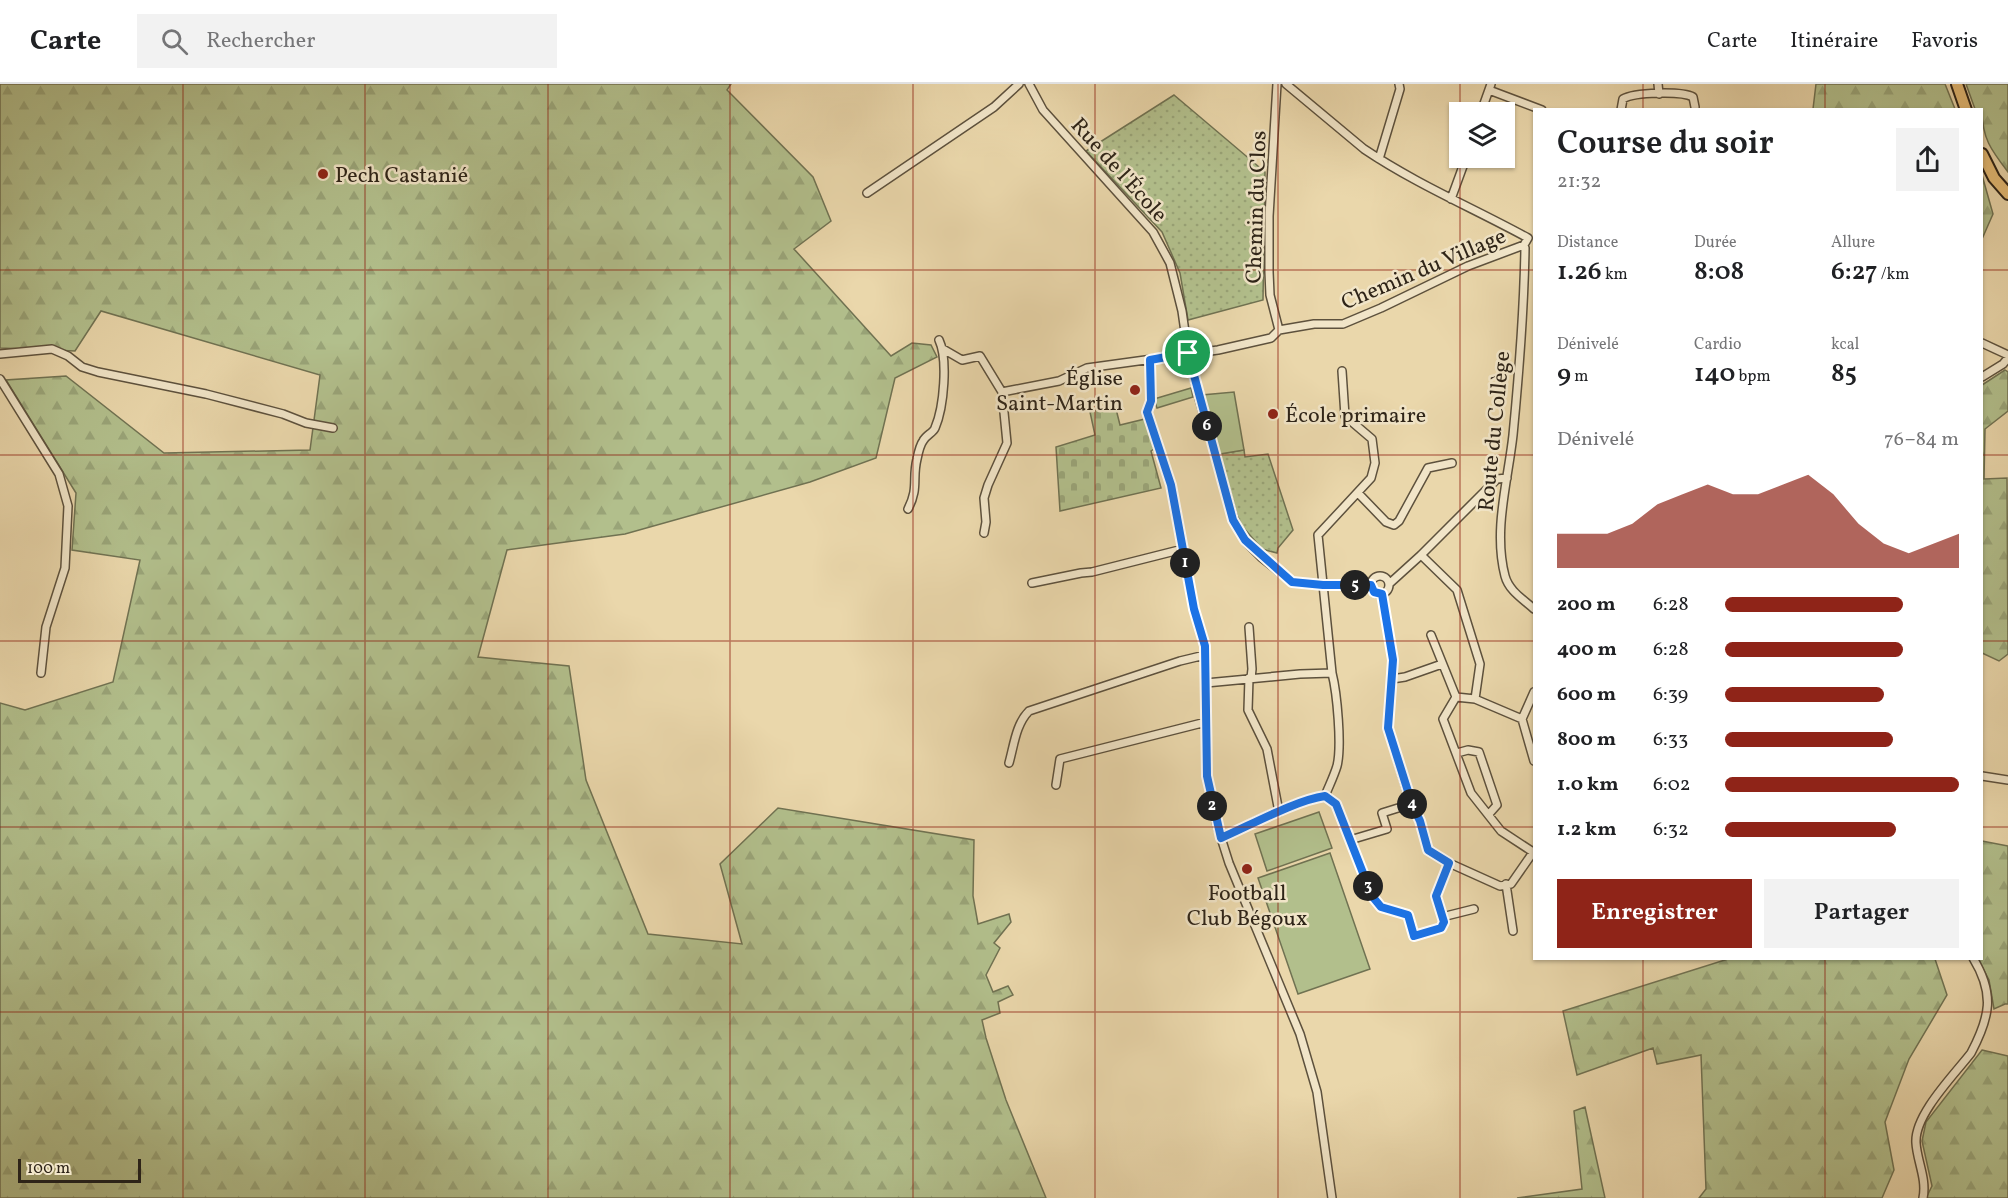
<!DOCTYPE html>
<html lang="fr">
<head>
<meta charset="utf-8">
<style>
	:root { --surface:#fff; --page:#f2f2f2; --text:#202124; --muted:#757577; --line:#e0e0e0; --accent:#8f2418 }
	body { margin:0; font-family:Vollkorn,serif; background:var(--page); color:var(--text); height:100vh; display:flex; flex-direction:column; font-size:22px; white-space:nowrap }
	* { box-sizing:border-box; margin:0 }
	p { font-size:20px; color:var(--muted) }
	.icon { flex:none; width:33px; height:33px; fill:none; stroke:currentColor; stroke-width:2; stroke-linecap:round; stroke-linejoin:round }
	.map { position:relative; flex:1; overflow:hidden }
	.drawer { position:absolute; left:1533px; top:24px; width:450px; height:852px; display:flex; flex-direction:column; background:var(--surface); border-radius:0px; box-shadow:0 2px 4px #0004 }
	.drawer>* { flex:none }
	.fabs { position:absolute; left:1449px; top:18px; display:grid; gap:12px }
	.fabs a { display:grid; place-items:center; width:66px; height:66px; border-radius:0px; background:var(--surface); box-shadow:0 2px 4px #0004; font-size:30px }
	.scale { position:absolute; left:18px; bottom:15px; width:123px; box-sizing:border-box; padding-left:6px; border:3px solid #2e2418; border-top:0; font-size:16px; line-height:21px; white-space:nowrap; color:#2e2418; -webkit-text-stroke:4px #f1e5c8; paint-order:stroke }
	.pin { position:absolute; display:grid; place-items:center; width:51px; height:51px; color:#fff; margin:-26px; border:3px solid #fff; border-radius:50%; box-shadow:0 2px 6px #0007 }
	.km { position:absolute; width:30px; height:30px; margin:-15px; border-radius:50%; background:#222; color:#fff; font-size:16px; line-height:30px; text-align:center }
	.round { display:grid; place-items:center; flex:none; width:63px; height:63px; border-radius:0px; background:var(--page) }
	.head { display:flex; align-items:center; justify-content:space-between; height:102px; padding:0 24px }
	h1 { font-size:33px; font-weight:600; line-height:45px }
	.metrics { display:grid; grid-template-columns:repeat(3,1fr); gap:9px; height:102px; padding:6px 24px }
	.metrics div { display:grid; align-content:center }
	.metrics b { font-size:26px; font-weight:600 }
	.metrics small { font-size:16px; font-weight:400 }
	.metrics p { font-size:16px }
	.chart { height:168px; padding:12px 24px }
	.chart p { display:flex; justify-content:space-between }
	.chart svg { width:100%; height:108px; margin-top:6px; fill:var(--accent); opacity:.7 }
	.cta { display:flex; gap:12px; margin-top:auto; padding:12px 24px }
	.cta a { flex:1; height:69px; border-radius:0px; background:var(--accent); color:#fff; font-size:24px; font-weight:600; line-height:69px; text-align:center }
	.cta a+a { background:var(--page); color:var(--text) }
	ul { padding:0 24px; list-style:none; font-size:20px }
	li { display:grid; grid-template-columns:96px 72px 1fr; align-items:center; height:45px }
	li i { height:15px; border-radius:8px; background:var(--accent) }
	header { display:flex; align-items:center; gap:36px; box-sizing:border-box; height:84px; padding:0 30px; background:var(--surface); border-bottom:2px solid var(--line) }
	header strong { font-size:28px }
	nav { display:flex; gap:33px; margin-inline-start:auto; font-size:21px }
	.search { width:420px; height:54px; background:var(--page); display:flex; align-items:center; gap:15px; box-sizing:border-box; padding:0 21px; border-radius:0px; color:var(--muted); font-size:22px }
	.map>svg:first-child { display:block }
	.green { fill:url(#green-dots); stroke:#707252; stroke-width:1.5 }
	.forest { fill:url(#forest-firs); stroke:#707252; stroke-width:1.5 }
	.cemetery { fill:url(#cemetery-stones); stroke:#707252; stroke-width:1.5 }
	.pitch { fill:#b2bf8c; stroke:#707252; stroke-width:1.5 }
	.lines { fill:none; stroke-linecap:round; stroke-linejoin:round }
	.street-casing { stroke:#5d513d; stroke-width:10 }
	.primary-casing { stroke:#2e2418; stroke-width:14 }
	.street { stroke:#f1e5c8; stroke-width:7 }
	.primary { stroke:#e5bc76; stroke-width:10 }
	.route-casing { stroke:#fff; stroke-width:12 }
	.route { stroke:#1a73e8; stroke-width:8 }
	.grid { fill:none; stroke:#8f2418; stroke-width:1.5; stroke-opacity:0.55 }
	.poi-dot { fill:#8f2418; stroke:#f1e5c8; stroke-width:2 }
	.labels { text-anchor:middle; stroke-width:5; stroke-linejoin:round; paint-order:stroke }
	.street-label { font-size:22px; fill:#2e2418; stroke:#f1e5c8 }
	.poi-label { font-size:22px; fill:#2e2418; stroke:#f1e5c8; text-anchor:start }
</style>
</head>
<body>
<header>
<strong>Carte</strong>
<div class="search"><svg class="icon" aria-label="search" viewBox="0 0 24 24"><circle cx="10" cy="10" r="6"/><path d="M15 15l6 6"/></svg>Rechercher</div>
<nav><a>Carte</a><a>Itinéraire</a><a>Favoris</a></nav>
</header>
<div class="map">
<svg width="2008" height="1114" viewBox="0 0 2008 1114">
	<defs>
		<pattern id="green-dots" width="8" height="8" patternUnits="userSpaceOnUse" patternTransform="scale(1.5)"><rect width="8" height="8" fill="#b2bf8c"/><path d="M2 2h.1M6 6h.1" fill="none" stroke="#99a478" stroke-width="1.8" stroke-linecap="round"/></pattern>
		<pattern id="forest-firs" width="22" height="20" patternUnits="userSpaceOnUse" patternTransform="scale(1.5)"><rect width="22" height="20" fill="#b2bf8c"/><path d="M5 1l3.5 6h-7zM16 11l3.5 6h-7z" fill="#99a478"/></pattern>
		<pattern id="cemetery-stones" width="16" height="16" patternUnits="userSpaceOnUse" patternTransform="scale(1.5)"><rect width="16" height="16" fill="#b2bf8c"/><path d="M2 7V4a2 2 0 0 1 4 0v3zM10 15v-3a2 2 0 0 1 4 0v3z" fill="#99a478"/></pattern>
	</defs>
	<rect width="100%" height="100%" fill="#ead7ab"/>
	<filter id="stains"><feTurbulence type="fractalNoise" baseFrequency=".00333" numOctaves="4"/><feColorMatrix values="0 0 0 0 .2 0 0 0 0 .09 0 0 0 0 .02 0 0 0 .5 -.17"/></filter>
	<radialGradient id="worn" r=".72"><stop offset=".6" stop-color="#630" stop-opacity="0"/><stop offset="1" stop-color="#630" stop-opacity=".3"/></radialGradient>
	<path class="green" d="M1174,11L1265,88L1263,216L1188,236L1180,189L1162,148L1086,67Z
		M1244,366L1245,373L1268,370L1293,446L1278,464L1277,469L1262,465L1242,442L1236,429L1220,370Z"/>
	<path class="forest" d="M0,0H731L727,6L813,93L831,137L794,165L891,272L912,259L931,261L937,273L895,294L876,374L810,398L625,450L507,466L478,573L569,582L586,696L648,850L742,860L720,780L778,724L974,756L973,812L978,840L1009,830L1011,838L994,859L1000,864L986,891L993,908L1008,902L1013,911L998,918L1000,929L982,936L986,954L1006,1016L1046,1114H0V619L25,626L113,598L140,476L72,466L76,409L6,296L66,292L164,369L310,366L320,291L101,227L75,267L0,264Z
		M1816,0H1945L1955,25H1813Z
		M1966,0H2008V88C1991,66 1982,54 1982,26L1975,25Z
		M1982,91L1993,130L1982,155Z
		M2005,286L2008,288V327L1985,345L1984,395L2007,394L2008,570L1999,577L1982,569V301Z
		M1982,757L2008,762V920H2005L1994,925L1989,896L1978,875L1982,874Z
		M1728,875H1935L1947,911L1909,975L1885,1038L1894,1086L1882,1114H1699L1706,1105L1701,971L1657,980L1653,964L1577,991L1563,927Z
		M1982,966L2008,972V1114H1926L1932,1102L1922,1057L1926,1038Z
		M1585,1023L1605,1114H1517L1582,1105L1574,1027Z"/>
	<path class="cemetery" d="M1115,321L1120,341L1145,335L1154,365L1151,367L1161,404L1060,427L1056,363L1095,351L1090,328Z"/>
	<path class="pitch" d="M1191,304L1193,313L1157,324L1154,315Z
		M1234,308L1244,366L1220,370L1202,311Z
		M1319,728L1332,764L1267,787L1255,750Z
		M1330,769L1370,885L1298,910L1258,794Z"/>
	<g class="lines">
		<g class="street-casing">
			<path id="street" d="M1029,0L1043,26L1153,148L1170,179L1182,227L1188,269L1199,314L1234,436L1245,457L1261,473L1292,498L1323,501H1371
				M1277,0L1269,132V188L1270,211L1279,246
				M1286,0L1364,65C1416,100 1473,124 1528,154
				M1658,0L1659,10
				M1489,6L1542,26
				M1621,26L1623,15C1634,8 1682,7 1693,13L1695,23
				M1481,28L1491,0
				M1379,75L1400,5L1399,0
				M867,109L994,23L1019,0
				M1451,115L1466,74
				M1524,161L1525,164C1524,227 1519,289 1513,351C1508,397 1493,446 1505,492C1509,507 1523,515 1534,525
				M1982,259L2008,271
				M943,265L962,276L980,272L1002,308L1007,359L988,401L984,414L986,438L984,449
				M0,270L52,265L68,272L82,283L98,288L206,310L283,330L306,339L333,344
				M1150,276L1151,317L1147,328L1171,401L1194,525L1205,562L1207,692L1217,741L1229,779L1300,950L1317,1008L1332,1114
				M1342,287L1345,332L1372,355L1375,379L1371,394L1318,451L1332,589C1337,609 1342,662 1337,682C1334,692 1329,702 1325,712L1336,720L1350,756
				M1982,293L2003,280L2008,274
				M0,295L59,390L68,422L65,484L46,543L41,589
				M1002,308L1059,297L1087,284L1218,266L1271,254L1279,246L1314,240H1343L1381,224L1468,182L1524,161L1528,154
				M1358,409L1386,438L1394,441L1399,437L1428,384L1452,379
				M908,425C919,404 912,395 917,375C918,370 920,361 923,357C926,351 933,349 935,344C944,323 948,275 939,256
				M1421,471L1457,506L1480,580L1475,615L1522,635
				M1371 501a9 9 0 1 1 18 0a9 9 0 1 1-18 0Z
				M1032,499L1081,489L1092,488L1183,465
				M1389,500L1421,471L1497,395L1507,394
				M1382,510L1393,576L1388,644L1411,720L1420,737L1428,766L1449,779L1500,802L1511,800L1534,767
				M1249,543L1252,585L1251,594
				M1431,551L1456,613
				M1249,594L1248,626L1267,665L1279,728
				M1392,595L1405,593L1442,580
				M1206,599L1300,590L1332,589
				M1534,608L1522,635L1534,677
				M1475,615L1456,613L1443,635L1471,709L1501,747L1533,768
				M1457,669L1468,666L1479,668L1497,721L1489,730
				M1009,679C1014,661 1016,640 1029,627L1180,577L1205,571
				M1982,692L2008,696
				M1056,701L1060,675L1206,638
				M1411,720L1382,729L1387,745L1350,756L1372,811L1381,823L1408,831L1414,852L1441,844L1444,838L1436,812L1449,779
				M1221,754C1249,741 1295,716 1325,712
				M1506,800L1513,847
				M1442,833L1474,825
				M1923,1114C1927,1095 1917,1077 1916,1059C1914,1031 1954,991 1971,969C1990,933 1995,910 1973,874"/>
		</g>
		<g class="primary-casing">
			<path id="primary" d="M1957,0L1966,26
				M1982,70L1994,94L2008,110"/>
		</g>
		<use href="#street" class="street"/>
		<use href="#primary" class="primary"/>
	</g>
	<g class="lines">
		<g class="route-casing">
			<path id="route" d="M1188,269L1233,436L1245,456L1292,498L1323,501H1371L1374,508L1382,510L1393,576L1388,644L1412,720L1420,737L1428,766L1449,779L1436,812L1444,838L1441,844L1414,852L1408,831L1381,823L1372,812L1336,720L1325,712C1296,716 1249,742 1221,754L1207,692L1205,562L1194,525L1171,401L1147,328L1151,317L1150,276Z"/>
		</g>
		<use href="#route" class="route"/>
	</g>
	<path class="grid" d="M183,0V1114M365,0V1114M548,0V1114M730,0V1114M913,0V1114M1095,0V1114M1278,0V1114M1460,0V28M1643,0V26M1825,0V26M1460,74V1114M0,186H1534M1982,186H2008M0,371H1534M1982,371H2008M0,557H1534M1982,557H2008M0,743H1534M1982,743H2008M1643,874V1114M1825,874V1114M0,928H2008"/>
	<g class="poi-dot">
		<circle cx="323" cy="90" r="6"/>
		<circle cx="1135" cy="306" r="6"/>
		<circle cx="1273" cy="330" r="6"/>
		<circle cx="1247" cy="785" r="6"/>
	</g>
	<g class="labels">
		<g class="street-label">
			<text transform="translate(1120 85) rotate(48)" y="8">Rue de l'École</text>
			<text transform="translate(1255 123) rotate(-88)" y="8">Chemin du Clos</text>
			<text transform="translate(1423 184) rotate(-23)" y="8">Chemin du Village</text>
			<text transform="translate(1493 347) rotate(-84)" y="8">Route du Collège</text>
		</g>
		<g class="poi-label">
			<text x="335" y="98">Pech Castanié</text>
			<text x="1123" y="301" text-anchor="end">Église<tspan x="1123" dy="25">Saint-Martin</tspan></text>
			<text x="1285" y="338">École primaire</text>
			<text x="1247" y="816" text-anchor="middle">Football<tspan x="1247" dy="25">Club Bégoux</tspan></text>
		</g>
	</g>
	<rect width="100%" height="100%" filter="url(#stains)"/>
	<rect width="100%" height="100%" fill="url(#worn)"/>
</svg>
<div class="fabs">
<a><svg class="icon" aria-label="layers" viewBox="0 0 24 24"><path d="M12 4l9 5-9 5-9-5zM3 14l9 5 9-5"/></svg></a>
</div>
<div class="scale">100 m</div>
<div class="pin" style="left:1188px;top:269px;background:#1e9e55"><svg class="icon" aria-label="arrive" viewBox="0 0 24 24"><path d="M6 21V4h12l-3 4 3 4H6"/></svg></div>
<b class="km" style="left:1185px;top:479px">1</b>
<b class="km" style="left:1212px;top:722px">2</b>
<b class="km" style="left:1368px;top:802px">3</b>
<b class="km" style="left:1412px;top:720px">4</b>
<b class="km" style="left:1355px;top:501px">5</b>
<b class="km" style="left:1207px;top:342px">6</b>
<section class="drawer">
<div class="head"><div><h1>Course du soir</h1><p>21:32</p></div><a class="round"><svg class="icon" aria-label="share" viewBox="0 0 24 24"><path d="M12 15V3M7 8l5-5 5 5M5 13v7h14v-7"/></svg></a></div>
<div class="metrics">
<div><p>Distance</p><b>1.26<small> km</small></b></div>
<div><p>Durée</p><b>8:08</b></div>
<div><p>Allure</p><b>6:27<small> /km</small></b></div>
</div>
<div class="metrics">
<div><p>Dénivelé</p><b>9<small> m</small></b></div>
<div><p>Cardio</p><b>140<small> bpm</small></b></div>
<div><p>kcal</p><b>85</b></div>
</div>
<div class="chart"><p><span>Dénivelé</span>76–84 m</p>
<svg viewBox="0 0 160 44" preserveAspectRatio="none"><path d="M0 44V30L10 30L20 30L30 26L40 18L50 14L60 10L70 14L80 14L90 10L100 6L110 14L120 26L130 34L140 38L150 34L160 30V44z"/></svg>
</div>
<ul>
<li><b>200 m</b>6:28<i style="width:76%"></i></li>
<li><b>400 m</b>6:28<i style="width:76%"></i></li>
<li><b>600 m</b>6:39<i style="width:68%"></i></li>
<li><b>800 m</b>6:33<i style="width:72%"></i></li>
<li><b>1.0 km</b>6:02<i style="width:100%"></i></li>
<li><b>1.2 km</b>6:32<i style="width:73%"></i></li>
</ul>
<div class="cta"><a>Enregistrer</a><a>Partager</a></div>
</section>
</div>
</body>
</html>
